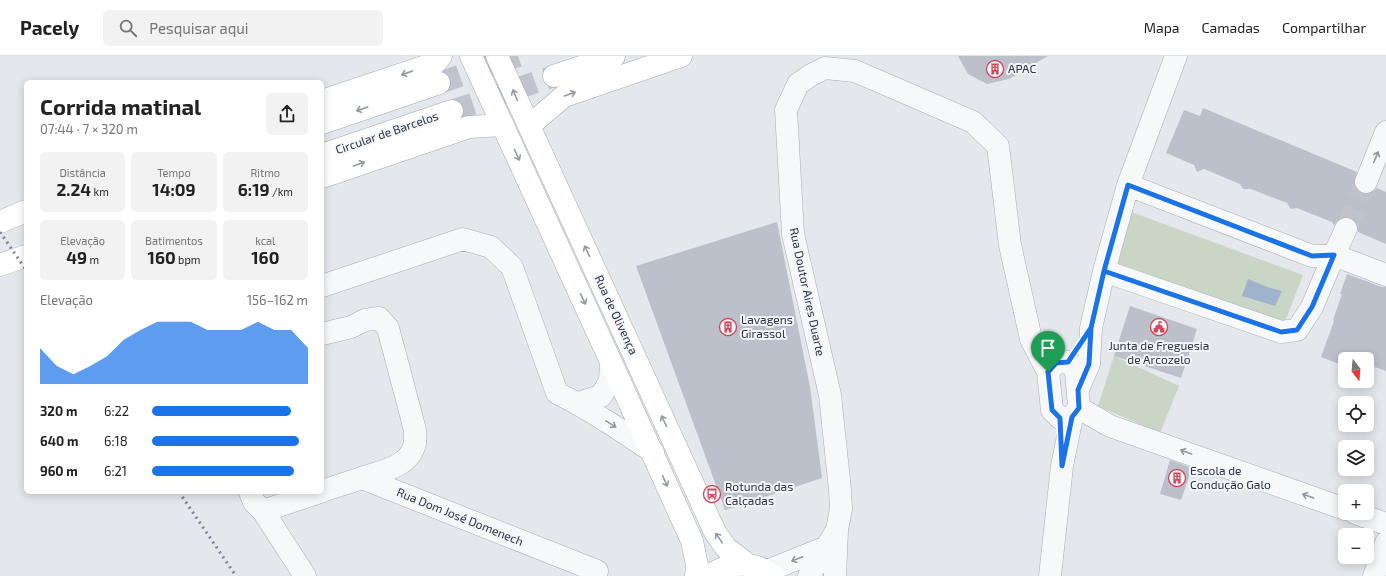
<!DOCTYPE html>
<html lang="pt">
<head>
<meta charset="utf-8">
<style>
	:root { --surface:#fff; --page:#f2f2f2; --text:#222; --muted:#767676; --line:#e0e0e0; --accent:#1a73e8 }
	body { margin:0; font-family:"Exo 2",sans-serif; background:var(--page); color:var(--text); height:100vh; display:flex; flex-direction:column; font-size:15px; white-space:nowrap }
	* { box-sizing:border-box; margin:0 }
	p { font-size:13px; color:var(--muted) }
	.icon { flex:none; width:22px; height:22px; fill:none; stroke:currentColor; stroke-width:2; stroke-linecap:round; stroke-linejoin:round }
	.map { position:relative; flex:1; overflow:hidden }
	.drawer { position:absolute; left:24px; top:24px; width:300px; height:414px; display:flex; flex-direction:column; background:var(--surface); border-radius:6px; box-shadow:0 2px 10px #0003 }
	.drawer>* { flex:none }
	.needle { width:26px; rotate:164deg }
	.fabs { position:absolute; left:1338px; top:296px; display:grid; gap:8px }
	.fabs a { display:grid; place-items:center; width:36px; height:36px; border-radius:6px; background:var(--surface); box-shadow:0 2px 10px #0003; font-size:20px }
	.pin { position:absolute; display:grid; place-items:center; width:34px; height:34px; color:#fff; margin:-41px -17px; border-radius:50% 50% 50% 0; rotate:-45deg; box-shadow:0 0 4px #0007 }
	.pin .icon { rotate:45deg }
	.round { display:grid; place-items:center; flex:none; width:42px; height:42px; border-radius:6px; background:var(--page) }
	.head { display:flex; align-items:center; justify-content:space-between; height:68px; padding:0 16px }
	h1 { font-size:22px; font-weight:700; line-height:30px }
	.metrics { display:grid; grid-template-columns:repeat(3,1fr); gap:6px; height:68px; padding:4px 16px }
	.metrics div { display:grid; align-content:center; border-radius:6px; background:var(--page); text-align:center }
	.metrics b { font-size:17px; font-weight:700 }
	.metrics small { font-size:11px; font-weight:400 }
	.metrics p { font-size:11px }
	.chart { height:112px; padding:8px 16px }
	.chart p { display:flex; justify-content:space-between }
	.chart svg { width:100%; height:72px; margin-top:4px; fill:var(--accent); opacity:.7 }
	ul { padding:0 16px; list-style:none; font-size:13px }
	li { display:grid; grid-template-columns:64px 48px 1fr; align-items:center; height:30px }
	li i { height:10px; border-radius:5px; background:var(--accent) }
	header { display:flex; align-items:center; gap:24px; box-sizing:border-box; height:56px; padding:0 20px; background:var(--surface); border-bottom:1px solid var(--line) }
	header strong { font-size:19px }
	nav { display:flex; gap:22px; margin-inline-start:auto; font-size:14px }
	.search { width:280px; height:36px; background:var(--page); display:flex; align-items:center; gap:10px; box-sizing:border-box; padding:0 14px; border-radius:6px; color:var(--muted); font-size:15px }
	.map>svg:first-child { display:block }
	.green { fill:#c9d6c5 }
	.water { fill:#9fb4cc }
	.building { fill:#bbc0ca }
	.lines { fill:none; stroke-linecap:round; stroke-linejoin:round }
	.street-tunnel { stroke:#bfc3cb; stroke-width:22; stroke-dasharray:22 11; stroke-linecap:butt }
	.primary-tunnel { stroke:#bfc3cb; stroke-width:22; stroke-dasharray:22 11; stroke-linecap:butt }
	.street-casing { stroke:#a9aeb7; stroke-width:23 }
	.primary-casing { stroke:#a3abb8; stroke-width:23 }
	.street { stroke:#f7f8fa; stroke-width:22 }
	.primary { stroke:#fff; stroke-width:22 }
	.rail { stroke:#7d8696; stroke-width:3; stroke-dasharray:2 4; stroke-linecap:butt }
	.oneway { stroke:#959aa2 }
	.oneway2 { stroke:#9196a0 }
	.route-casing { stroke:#fff; stroke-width:8 }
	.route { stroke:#1a73e8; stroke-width:5 }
	.labels { text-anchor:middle; stroke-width:4; stroke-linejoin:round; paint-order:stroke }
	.poi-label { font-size:12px; fill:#2b3445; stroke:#f4f6f9; text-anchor:start }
	.street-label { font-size:12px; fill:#2b3445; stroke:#f4f6f9 }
</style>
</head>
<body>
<header>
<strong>Pacely</strong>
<div class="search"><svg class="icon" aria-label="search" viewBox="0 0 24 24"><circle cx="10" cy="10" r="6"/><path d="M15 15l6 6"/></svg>Pesquisar aqui</div>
<nav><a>Mapa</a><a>Camadas</a><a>Compartilhar</a></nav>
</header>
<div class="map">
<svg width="1386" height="520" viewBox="0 0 1386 520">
	<rect width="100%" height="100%" fill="#e4e7ec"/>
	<path class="green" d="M1123,153L1303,219L1281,276L1105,215Z
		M1114,300L1179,330L1160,377L1098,350Z"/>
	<path class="water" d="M1248,223L1267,231L1282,235L1275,250L1242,240Z"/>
	<path class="building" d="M958,0H1048L1009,23L987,28L968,18Z
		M1203,52L1357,116L1354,128L1356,134L1361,137L1368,138L1373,136L1377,132L1386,136V188L1358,176V171L1356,166L1351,162L1344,161L1339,163L1334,169L1332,166L1297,152L1291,153L1287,147L1251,133H1243L1240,128L1204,113L1197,116L1194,109L1166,97L1184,54L1200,60Z
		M777,166L810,331L822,422L725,454L636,210Z
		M1347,218L1382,231H1386V315L1367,308V303H1353L1345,300V310L1321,301L1334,265L1333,264L1342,238H1340Z
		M1130,250L1197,273L1181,322L1114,300Z
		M1170,404L1192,412L1181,444L1160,438Z"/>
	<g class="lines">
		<path class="street-tunnel" d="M1346,173L1366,126"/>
		<path class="primary-tunnel" d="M439,27L518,0
			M452,55L554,20"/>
		<g class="street-casing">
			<path id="street" d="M1366,126L1386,76
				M1346,173L1334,199L1386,219
				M1104,215L1281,276L1297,274L1312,251L1334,199L1312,200L1128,129
				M322,230L463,183L491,191L512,211L557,337C591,354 622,375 653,396
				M322,278L351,271L365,264L379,262L388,272L415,374C415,378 415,383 415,387C410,411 382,415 362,422
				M1078,333L1089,308L1091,272L1104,215L1128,129L1176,0
				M578,347L601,340L610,325L611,306
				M1079,352L1110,370L1345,453
				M322,435L362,422L597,515
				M250,436L254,446L263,455L305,520
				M263,455L320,436
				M1355,457L1386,468
				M767,515L827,491
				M809,520L837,474L841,453L840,434L830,339L793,178L786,54L798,28L811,19L825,12L855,15L973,66L998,90L1010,189L1031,283L1048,316
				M835,520L837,475
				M1050,520L1062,410L1072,361L1079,352L1076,314L1068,306L1056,307L1048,316L1052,354L1060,362L1072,361
				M1374,520L1386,487"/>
		</g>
		<g class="primary-casing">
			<path id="primary" d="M471,0L611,306L692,485L697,509L696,520
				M497,0L715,476L726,492L747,508
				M554,20L614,0
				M322,45L435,7L441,0
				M322,67L439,27
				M529,70L564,40L681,0
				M322,99L452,55
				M322,121L469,71L503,69
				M0,166L26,155
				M0,209L26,200
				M709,520C730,505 754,505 774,520"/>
		</g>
		<use href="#street" class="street"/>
		<use href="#primary" class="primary"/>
		<path class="rail" d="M0,176L26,214
			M179,436L236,520"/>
	</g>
	<defs><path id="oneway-shaft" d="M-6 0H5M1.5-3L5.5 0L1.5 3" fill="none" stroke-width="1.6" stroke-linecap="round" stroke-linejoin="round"/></defs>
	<g class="oneway">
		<use href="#oneway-shaft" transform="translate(407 17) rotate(161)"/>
		<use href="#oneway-shaft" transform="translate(570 38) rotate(-19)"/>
		<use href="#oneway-shaft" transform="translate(515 39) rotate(-114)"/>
		<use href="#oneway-shaft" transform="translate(362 53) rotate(161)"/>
		<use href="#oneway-shaft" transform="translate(517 99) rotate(66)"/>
		<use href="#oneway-shaft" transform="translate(359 108) rotate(-19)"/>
		<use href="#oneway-shaft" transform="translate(587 195) rotate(-115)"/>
		<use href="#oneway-shaft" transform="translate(583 243) rotate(65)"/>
		<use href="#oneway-shaft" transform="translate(664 365) rotate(-115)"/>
		<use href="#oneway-shaft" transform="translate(665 425) rotate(66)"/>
		<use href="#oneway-shaft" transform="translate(719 482) rotate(-124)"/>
	</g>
	<g class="oneway2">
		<use href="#oneway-shaft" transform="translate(1376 101) rotate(-68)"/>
		<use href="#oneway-shaft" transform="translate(611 368) rotate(32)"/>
		<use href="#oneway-shaft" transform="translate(1186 396) rotate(-160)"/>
		<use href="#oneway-shaft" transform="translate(1308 440) rotate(-160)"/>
		<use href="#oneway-shaft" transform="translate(797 503) rotate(158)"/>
	</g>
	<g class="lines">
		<g class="route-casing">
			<path id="route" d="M1048,316L1052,354L1060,362L1062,410L1072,361L1079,352L1078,334L1089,308L1091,272L1104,215L1281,276L1297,274L1312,251L1334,199L1312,200L1128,129L1104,215L1091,272L1068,306L1056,307L1048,316"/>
		</g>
		<use href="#route" class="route"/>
	</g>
	<defs>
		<g id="building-ring" transform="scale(0.9)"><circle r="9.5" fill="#f4f6f9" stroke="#d1495b" stroke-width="1.5"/><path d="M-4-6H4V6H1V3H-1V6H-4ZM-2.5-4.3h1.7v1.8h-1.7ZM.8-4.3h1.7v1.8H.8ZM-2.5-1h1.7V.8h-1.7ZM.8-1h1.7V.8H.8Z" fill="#d1495b"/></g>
		<g id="civic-ring" transform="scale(0.9)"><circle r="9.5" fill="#f4f6f9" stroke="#d1495b" stroke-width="1.5"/><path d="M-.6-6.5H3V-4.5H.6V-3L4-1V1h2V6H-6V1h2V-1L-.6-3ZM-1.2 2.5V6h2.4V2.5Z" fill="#d1495b"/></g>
		<g id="bus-ring" transform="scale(0.9)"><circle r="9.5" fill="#f4f6f9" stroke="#d1495b" stroke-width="1.5"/><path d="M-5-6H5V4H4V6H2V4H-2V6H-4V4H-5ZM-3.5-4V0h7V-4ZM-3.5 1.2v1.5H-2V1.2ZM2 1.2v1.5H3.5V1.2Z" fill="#d1495b"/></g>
	</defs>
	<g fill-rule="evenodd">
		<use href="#building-ring" x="995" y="13"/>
		<use href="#building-ring" x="728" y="271"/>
		<use href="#civic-ring" x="1159" y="271"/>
		<use href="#building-ring" x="1177" y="422"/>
		<use href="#bus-ring" x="712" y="438"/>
	</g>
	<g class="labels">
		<g class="poi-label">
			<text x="1008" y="17">APAC</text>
			<text x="741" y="268">Lavagens<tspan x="741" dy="14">Girassol</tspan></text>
			<text x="1159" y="294" text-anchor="middle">Junta de Freguesia<tspan x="1159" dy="14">de Arcozelo</tspan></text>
			<text x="1190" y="419">Escola de<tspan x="1190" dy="14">Condução Galo</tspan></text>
			<text x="725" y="435">Rotunda das<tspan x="725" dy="14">Calçadas</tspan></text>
		</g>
		<g class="street-label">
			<text transform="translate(387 77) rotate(-19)" y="4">Circular de Barcelos</text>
			<text transform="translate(807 236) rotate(78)" y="4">Rua Doutor Aires Duarte</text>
			<text transform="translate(616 259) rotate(65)" y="4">Rua de Olivença</text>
			<text transform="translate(460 461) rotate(22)" y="4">Rua Dom José Domenech</text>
		</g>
	</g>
</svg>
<div class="fabs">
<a><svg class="needle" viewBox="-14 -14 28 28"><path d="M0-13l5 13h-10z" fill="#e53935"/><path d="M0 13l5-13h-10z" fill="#767676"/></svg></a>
<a><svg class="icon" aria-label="locate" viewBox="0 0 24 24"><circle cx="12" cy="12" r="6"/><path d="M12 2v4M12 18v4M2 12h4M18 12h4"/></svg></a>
<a><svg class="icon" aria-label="layers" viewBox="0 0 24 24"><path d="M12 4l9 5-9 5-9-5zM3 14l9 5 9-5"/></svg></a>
<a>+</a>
<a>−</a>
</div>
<div class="pin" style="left:1048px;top:316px;background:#1e9e55"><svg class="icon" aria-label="arrive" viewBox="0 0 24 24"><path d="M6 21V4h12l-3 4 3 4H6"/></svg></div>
<section class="drawer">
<div class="head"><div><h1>Corrida matinal</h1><p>07:44 · 7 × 320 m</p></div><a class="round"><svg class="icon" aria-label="share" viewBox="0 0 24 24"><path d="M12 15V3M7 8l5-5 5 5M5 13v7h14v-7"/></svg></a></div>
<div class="metrics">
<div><p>Distância</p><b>2.24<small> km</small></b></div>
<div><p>Tempo</p><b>14:09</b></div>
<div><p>Ritmo</p><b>6:19<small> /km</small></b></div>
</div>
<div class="metrics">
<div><p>Elevação</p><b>49<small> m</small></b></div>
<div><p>Batimentos</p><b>160<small> bpm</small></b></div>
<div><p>kcal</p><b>160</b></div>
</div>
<div class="chart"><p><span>Elevação</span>156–162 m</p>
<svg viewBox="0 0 160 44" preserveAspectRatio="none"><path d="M0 44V22L10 33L20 38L30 33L40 27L50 17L60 11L70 6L80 6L90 6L100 11L110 11L120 11L130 6L140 11L150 11L160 22V44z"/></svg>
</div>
<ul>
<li><b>320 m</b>6:22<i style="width:89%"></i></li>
<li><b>640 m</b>6:18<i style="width:94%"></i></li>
<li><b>960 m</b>6:21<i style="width:91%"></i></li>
</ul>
</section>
</div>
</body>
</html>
